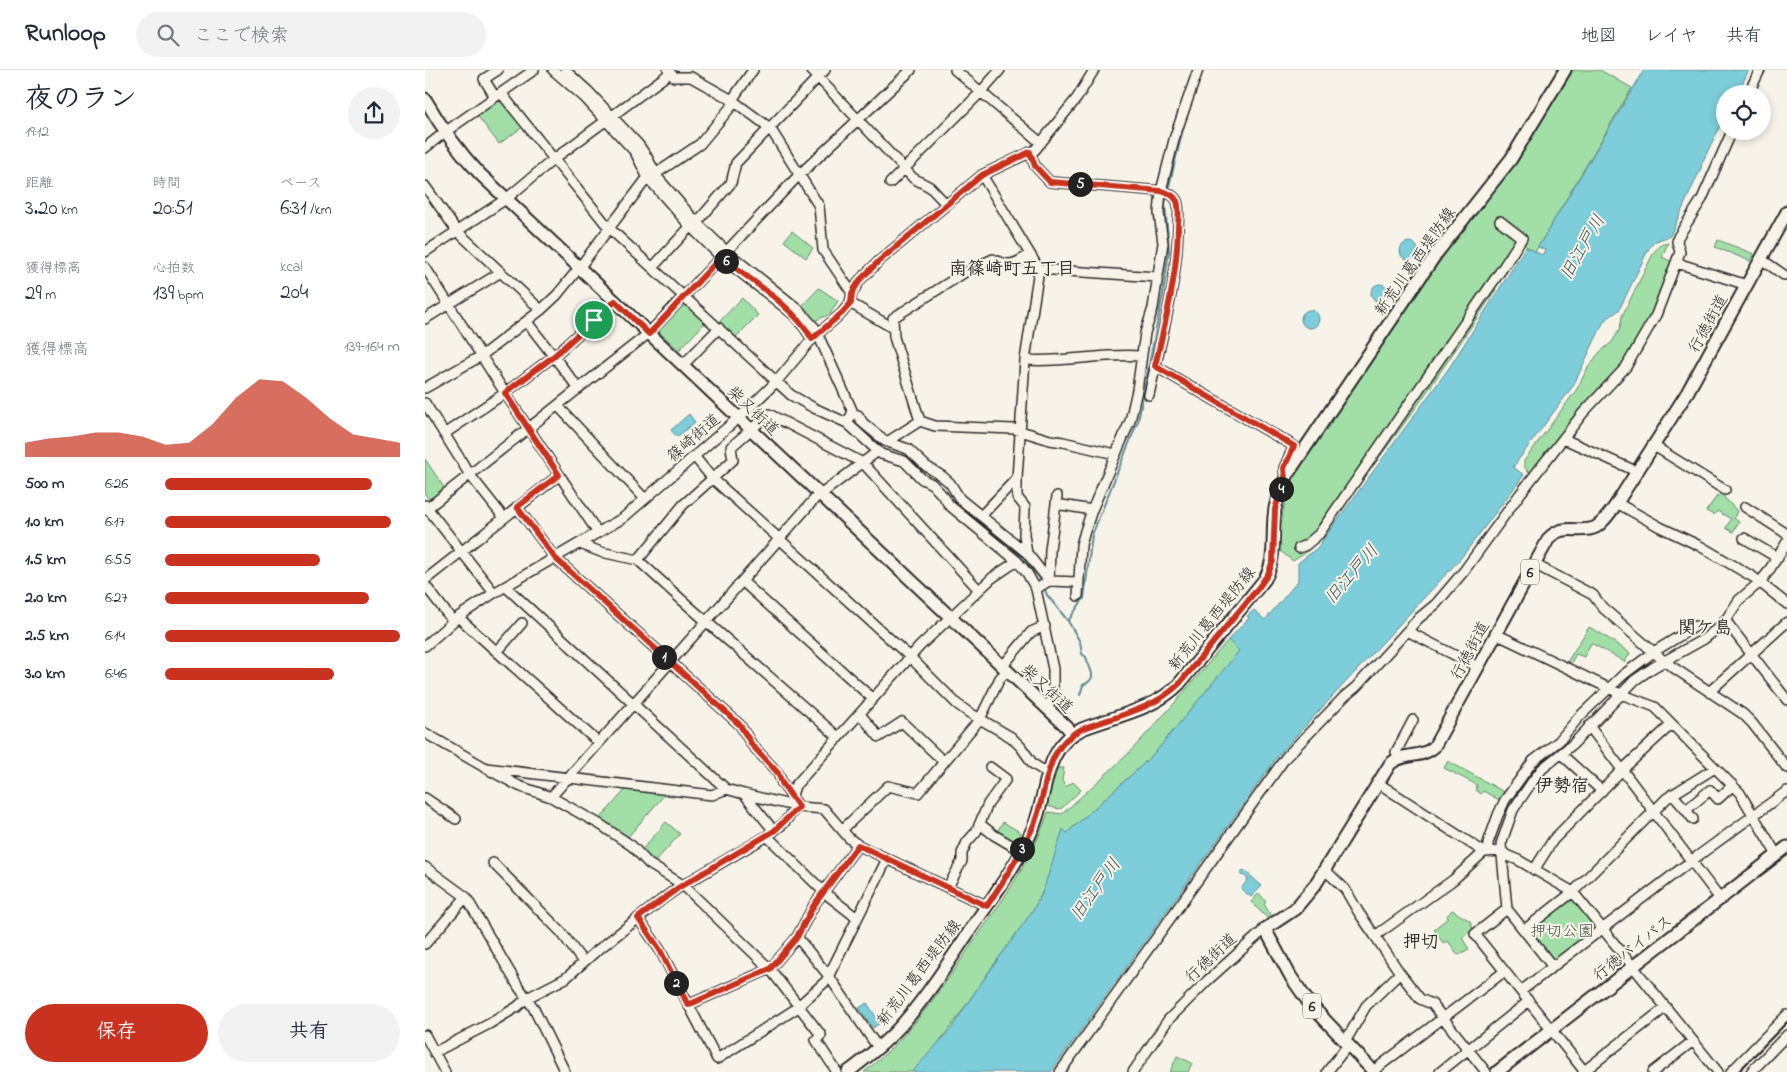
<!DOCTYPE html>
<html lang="ja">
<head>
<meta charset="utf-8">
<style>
	:root { --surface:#fff; --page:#f2f2f3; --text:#1f2937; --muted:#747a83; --line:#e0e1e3; --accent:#c8321e }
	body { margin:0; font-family:"Indie Flower","Klee One",sans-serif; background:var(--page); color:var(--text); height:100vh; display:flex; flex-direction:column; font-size:19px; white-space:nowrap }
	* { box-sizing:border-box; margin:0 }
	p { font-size:16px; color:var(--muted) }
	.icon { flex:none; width:28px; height:28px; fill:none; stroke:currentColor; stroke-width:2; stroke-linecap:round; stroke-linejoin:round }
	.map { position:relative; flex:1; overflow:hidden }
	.sheet { display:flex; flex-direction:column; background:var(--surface); width:425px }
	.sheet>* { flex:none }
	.tools { position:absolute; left:1291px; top:15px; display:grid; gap:10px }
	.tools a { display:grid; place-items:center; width:55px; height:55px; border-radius:50%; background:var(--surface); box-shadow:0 2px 8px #0003; font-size:25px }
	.pin { position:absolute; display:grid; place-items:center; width:42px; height:42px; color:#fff; margin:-21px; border:2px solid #fff; border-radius:50%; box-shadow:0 1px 5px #0007 }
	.km { position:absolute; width:25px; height:25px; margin:-12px; border-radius:50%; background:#222; color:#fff; font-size:14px; line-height:25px; text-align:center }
	.round { display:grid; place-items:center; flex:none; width:52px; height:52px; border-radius:26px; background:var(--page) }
	.overview { display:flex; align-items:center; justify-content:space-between; height:85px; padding:0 25px }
	h1 { font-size:28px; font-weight:600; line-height:38px }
	.metrics { display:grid; grid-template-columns:repeat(3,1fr); gap:8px; height:85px; padding:5px 25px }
	.metrics div { display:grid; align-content:center }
	.metrics b { font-size:21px; font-weight:600 }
	.metrics small { font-size:14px; font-weight:400 }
	.metrics p { font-size:14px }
	.chart { height:140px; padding:10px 25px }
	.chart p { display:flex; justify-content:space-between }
	.chart svg { width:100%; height:90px; margin-top:5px; fill:var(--accent); opacity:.7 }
	.cta { display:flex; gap:10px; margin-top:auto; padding:10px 25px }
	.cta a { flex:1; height:58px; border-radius:30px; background:var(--accent); color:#fff; font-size:20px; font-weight:600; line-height:58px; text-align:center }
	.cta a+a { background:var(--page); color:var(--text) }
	ul { padding:0 25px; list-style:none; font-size:16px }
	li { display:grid; grid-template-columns:80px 60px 1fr; align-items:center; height:38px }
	li i { height:12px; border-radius:6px; background:var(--accent) }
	header { display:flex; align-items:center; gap:30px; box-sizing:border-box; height:70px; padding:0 25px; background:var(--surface); border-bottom:1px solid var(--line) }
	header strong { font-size:24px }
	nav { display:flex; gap:28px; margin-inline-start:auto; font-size:18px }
	.search { width:350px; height:45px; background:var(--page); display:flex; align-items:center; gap:12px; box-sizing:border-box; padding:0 18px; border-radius:28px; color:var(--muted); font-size:19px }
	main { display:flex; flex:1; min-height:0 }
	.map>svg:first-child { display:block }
	.green { fill:#a1dfa7; stroke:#668569 }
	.water { fill:#7ecdda; stroke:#5d8c94 }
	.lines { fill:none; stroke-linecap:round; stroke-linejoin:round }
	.stream { stroke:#5d8c94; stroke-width:2 }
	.minor-casing { stroke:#2b2b2b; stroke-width:12 }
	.major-casing { stroke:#2b2b2b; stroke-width:15 }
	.minor { stroke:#f7f3e8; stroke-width:9 }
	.major { stroke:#f7f3e8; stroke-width:11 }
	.rail { stroke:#2b2b2b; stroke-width:2 }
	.route-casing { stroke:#fff; stroke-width:10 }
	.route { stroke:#c8321e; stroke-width:6 }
	.labels { text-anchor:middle; stroke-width:4; stroke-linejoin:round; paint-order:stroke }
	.shield { fill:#f7f3e8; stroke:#686764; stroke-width:1 }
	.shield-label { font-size:15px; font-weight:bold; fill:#2b2b2b }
	.street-label { font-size:16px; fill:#2b2b2b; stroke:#f7f3e8 }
	.park-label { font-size:16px; fill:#48584a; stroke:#f7f3e8 }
	.water-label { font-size:18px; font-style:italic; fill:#405457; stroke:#f7f3e8 }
	.neighbourhood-label { font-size:18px; font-weight:bold; fill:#2b2b2b; stroke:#f7f3e8 }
</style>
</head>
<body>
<header>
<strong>Runloop</strong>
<div class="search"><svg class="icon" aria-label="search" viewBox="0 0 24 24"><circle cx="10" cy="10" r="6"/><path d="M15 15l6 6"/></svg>ここで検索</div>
<nav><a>地図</a><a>レイヤ</a><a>共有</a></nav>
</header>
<main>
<section class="sheet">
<div class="overview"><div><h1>夜のラン</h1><p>19:12</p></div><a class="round"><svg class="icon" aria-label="share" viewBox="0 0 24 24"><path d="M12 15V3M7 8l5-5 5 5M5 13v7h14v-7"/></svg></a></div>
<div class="metrics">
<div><p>距離</p><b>3.20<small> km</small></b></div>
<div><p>時間</p><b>20:51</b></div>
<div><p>ペース</p><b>6:31<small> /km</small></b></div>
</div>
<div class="metrics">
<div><p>獲得標高</p><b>29<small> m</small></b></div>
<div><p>心拍数</p><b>139<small> bpm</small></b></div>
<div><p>kcal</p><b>204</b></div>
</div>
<div class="chart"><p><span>獲得標高</span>139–164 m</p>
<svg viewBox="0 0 160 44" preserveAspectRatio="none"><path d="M0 44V37L10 35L20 34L30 32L40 32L50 34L60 38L70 37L80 28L90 15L100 6L110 7L120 15L130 25L140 33L150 35L160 37V44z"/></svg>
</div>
<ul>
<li><b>500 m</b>6:26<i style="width:88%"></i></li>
<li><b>1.0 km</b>6:17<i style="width:96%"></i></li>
<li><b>1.5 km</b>6:55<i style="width:66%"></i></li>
<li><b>2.0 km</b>6:27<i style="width:87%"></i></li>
<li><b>2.5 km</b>6:14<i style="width:100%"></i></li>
<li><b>3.0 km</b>6:46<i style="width:72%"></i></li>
</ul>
<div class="cta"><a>保存</a><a>共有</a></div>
</section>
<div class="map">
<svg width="1362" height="1002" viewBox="0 0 1362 1002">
	<rect width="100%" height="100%" fill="#f7f3e8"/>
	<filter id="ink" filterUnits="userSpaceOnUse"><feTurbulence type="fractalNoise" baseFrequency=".02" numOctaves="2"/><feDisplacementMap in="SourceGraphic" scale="10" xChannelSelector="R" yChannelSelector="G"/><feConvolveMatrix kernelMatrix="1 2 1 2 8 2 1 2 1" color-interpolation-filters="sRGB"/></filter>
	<g filter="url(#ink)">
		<path class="green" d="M1148,0H1175L1207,18L1110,182L1098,174L1069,217L1071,220L995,332L893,471L879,484L868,491L855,481C855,452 858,431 870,404L1028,172L1087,98Z
			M74,29H77L99,56L74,74L51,44Z
			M367,161L388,178L381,188L359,171Z
			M1293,170L1329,184L1325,191L1290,177Z
			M1243,173L1237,187L1249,193L1240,218L1200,295L1107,403L1104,401L1103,402L1099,396V391L1152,319L1162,299L1174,283L1187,272L1195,259L1197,246L1229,182L1235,175Z
			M394,218L413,231L405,244L387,252L375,238Z
			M317,228L333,245L310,268L293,253Z
			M257,232L262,233L281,252L254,280L235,263L234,258Z
			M0,389L20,419L7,429L3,428L0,424Z
			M1296,424L1312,441L1309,448L1314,452L1308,462L1301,458L1306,449L1292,441L1289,445L1281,441L1292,426Z
			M1164,557L1175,563L1205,583L1200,592L1166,573L1159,587L1151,584L1146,593L1142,592Z
			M803,570L815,581L733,679L715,697L642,763L638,760C631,781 626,804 616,825C604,850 584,874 567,897C542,933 519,971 487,1002H439C485,967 517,918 549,871C577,831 608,789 623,742L637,744L702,685L747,636Z
			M1023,691L1081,723L1076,731L1058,721L1056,724L1051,720L1052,715L1019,698Z
			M630,698H639L637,711L641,717L648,712L656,720L637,738L634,739L622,736Z
			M201,719L241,723L202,768L174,750Z
			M241,752L255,764L228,794L215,782Z
			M578,752L598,764L591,776L571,763Z
			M834,823L841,832L839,834L847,847L844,850L826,832Z
			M1145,828H1148L1172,857L1171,860L1131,891H1127L1104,862L1105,859Z
			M1027,840L1045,851L1048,859L1037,868L1044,879L1033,885L1023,871L1018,873L1009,859L1023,848L1022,846Z
			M752,986L767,993L763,1002H745Z"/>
		<path class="water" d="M1219,0H1324L1312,24H1300V49L1298,54H1296L1276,95L1277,96L1245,166L1231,171L1224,178L1194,240L1179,251L1148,316L1088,397L1099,405L1036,488L855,683L626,1002H487L526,959L552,919L608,840L617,824L638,759L642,763L715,697L733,679L814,581L803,570L824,548L822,546L829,540L840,550L873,511V493L892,478L1024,298L1101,177L1117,185L1120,180L1113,177Z
			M975 181a9 9 0 1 1 18 0a9 9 0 1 1-18 0Z
			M946 223a9 9 0 1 1 18 0a9 9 0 1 1-18 0Z
			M876 249a9 9 0 1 1 18 0a9 9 0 1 1-18 0Z
			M264,344L270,352L252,367L246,360Z
			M819,800L837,816L826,827L816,819L823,809L818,805L817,806L815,804Z
			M442,933L455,953L448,958L434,938Z"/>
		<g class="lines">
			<path class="stream" d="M743,120L759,55L771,19
				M417,328L424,345
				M428,350L457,379L483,388L489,395
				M512,414L530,434L585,476L614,507L617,513
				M619,517L622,525L643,551
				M655,625L658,615C674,608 665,601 661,587L657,584L655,572L643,551L659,528L667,465L713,351L738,224L744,180L740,134L742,125"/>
			<g class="minor-casing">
				<path id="minor" d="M128,0L159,27L210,82L223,108L265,156L296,187L368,244L379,257L387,269
					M140,0L164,22L213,74L222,87L233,108L271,152L302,182L373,239L390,258L427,340V344L422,353
					M243,0L249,7H266L307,30L345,58L394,136L398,180L427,223
					M386,0L488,108L505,117L521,134
					M530,0L616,73
					M76,23L184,158L366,325L389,338L422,353L456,384L479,391L497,409L507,414L519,427L524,435L592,491L602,503L611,519L628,599V628L621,638
					M1323,24L1335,0
					M70,27L59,9L73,0
					M307,30L328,0
					M0,78L20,62L109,0
					M605,82L610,96L625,112L736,121C743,123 748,124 752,131C755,139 753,150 753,158C752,215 736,269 724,325
					M557,105L614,199L732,207
					M465,113L554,24L575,0
					M0,116L32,161L116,240
					M0,182L81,129L129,89L245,3
					M1336,189L1359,205
					M1252,193L1322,215
					M0,197L80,323L173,463
					M228,197L263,159L274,150L306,113L311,93L400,0
					M425,233L468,258
					M0,249L76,202
					M102,252L154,319
					M600,290C639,293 677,283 716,286
					M258,295L294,258
					M730,296L869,376L859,398L860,409
					M0,318L56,286L116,240L132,225L154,198L220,111L275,74L310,32
					M0,333L45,405L79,448
					M133,336L220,429
					M427,344L433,345L438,353L460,371L483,379L501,396L517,406L525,413L535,429L602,483L624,511L653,512
					M495,351L510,356L589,359L625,370L638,372L690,384
					M19,364L80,323L129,286L190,231
					M1139,369L1213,402
					M462,372L495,351L469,267L468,248L542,201L568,189C584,197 589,195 604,185
					M1229,376L1300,420
					M269,386L287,408L485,587L532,634L543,642L586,667L596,677L608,694L622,703
					M395,425L453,381
					M1192,433L1235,457L1275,476L1328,507L1362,534
					M631,434L667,440
					M0,435L69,523
					M1320,437L1362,464
					M0,440L224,263L374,105L486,0
					M556,446L592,408
					M1319,468L1353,488
					M155,474L176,482L213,490L258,531L413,667
					M874,478L881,475L894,464L1079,196L1097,168L1075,151
					M602,483L599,465L600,437L592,427V408L600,290L614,199
					M213,490L258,435L308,390L306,377L344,344L438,393L554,520
					M1109,494L1168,525L1177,537L1240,592L1318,644L1327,653L1362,698
					M0,510L134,405
					M317,511L448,629
					M0,515L27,550
					M81,517L301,719
					M611,519L624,511L625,480L632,426
					M653,526L656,475L660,461L667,440L705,351L712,320L720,263L728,238L738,173L734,143L736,121L750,66L773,0
					M33,547L174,673
					M1300,550L1362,630
					M982,561L1053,597
					M1071,564L1196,624L1230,637L1315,723L1352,785
					M0,576L33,547L69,523L198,448L220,429L320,342L352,311L388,268L417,243L425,233L427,223L435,210L454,191L557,105L610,80L652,28L669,0
					M72,582L97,553
					M577,597L606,562L620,556
					M1284,622L1362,552
					M435,644L454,667L477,652L519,692
					M1164,656L1295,829
					M0,663L61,698L287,725L301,719L319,724L374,737L399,739L424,768L433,775L562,836
					M1136,684L1177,721
					M974,688L971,682L988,650
					M66,701L94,716L126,727L176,755L207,776L224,794L258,815L345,899L396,965L391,970L412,1002
					M953,713L1059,782L1077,781L1081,785L1093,790L1148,822L1293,1002
					M319,724L349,761
					M1247,724L1261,740L1285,720L1293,729L1308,715
					M367,725L370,716L495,576L567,508L592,491
					M126,727L394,424
					M0,728L31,749
					M1261,740L1268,749
					M555,754L569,765L596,781
					M417,760L463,716L493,723L555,649L575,608L582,601
					M342,766L401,824L432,848
					M1063,782V773L1073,745L1080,730L1108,691L1134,671L1154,647L1198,605L1230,581L1271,556
					M68,793L136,862L158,892
					M0,797L41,827L93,916L108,937L140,1002
					M900,800L920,819L934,843L950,866
					M1109,800L1128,770L1197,700L1247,654
					M523,817L537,791V783L542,772L551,762L563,734L581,709L565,697
					M1082,839L1128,897
					M213,848L235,880L292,989L369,940L401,911L462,789
					M1099,860L1148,822L1242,728L1290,698
					M372,867L403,905L449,972
					M0,874L41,827
					M975,903L995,929L1007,934L1061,1002
					M1096,921L1266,791L1362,721
					M263,935L345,899L372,867L389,835L433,775
					M0,965L20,1002
					M920,972L941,936L975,903L950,866L1028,810L1059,782
					M10,982L64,954L92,937L102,928L141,908L169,883L239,828L253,818L342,766L358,754L370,739L374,737L357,713L353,703L327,675L315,655L130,488L92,437
					M948,1001L1080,901
					M635,1002L861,687L920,626L931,617L994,548L1011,534L1039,501L1095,424L1158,343L1201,297L1231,245L1255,182L1252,172L1253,167L1277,129L1307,61
					M708,1002L743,950L783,910L840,859
					M902,1002L923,975
					M1015,1002L1104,931
					M1158,1002L1241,937
					M1160,1002L1050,864L1082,839L1076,774L1088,740L1107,712L1117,699L1148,674L1210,610L1229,597L1279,569L1298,554L1314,530L1335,512L1343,502L1362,472
					M1228,1002L1268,971
					M1306,1002L1362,945
					M1326,1002L1362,965"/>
			</g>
			<g class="major-casing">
				<path id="major" d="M0,29C16,57 33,81 55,104L642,657L647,664
					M423,1002C443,987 463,971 479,952C505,923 526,888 548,856C569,825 594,792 609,756C623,721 618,678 657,659C690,646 729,640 754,614L840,509C851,489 847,469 849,447C850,430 857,414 866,399L1011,184L1086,89L1140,0
					M949,1002L884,933L866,907L840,859L870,839L890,815L965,694C978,682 996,689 1009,677L1124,468C1140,452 1154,465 1171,457C1179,452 1184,444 1190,436L1262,323L1362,142
					M1072,1002L1362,777"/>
			</g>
			<use href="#minor" class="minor"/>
			<use href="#major" class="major"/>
			<path class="rail" d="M1313,1002L1362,952"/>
		</g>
	</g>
	<g class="lines" filter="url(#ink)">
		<g class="route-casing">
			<path id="route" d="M605,82L610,96L625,112L736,121C743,123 748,124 752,131C755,139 753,150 753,158C752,206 741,250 730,296L869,376L859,398L860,409L850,439L848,491L843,504L834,517L754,614C728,640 690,646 657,659C616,678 624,724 607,759C595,786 578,811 562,836L433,775L389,835L372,867L345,899L263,935L235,880L213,848L253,818L349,761L374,737L357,713L353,703L327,675L315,655L130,488L92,437L134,405L80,323L129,286L190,231L224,264L296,187C324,209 371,238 387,269L417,243L426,233L427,223L435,210L454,191L557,105Z"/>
		</g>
		<use href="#route" class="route"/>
	</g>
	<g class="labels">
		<g class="shield">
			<rect x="1096" y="489.5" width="18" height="25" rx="4"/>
			<rect x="878" y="923.5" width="18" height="25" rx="4"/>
		</g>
		<g class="shield-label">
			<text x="1105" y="507">6</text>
			<text x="887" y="941">6</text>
		</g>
		<g class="street-label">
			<text transform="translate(989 191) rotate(-55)" y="6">新荒川葛西堤防線</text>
			<text transform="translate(1282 253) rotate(-61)" y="6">行徳街道</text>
			<text transform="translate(329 340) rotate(43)" y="6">柴又街道</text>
			<text transform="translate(268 367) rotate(-41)" y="6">篠崎街道</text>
			<text transform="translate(786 548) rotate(-51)" y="6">新荒川葛西堤防線</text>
			<text transform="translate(1044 580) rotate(-62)" y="6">行徳街道</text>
			<text transform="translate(623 618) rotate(43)" y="6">柴又街道</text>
			<text transform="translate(1207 877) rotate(-38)" y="6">行徳バイパス</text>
			<text transform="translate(785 887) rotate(-43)" y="6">行徳街道</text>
			<text transform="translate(493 902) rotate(-53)" y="6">新荒川葛西堤防線</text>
		</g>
		<g class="park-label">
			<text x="1137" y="866">押切公園</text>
		</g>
		<g class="water-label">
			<text transform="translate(1157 177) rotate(-60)" y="6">旧江戸川</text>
			<text transform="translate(926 504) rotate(-49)" y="6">旧江戸川</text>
			<text transform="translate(670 819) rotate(-54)" y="6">旧江戸川</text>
		</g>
		<g class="neighbourhood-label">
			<text x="587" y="204">南篠崎町五丁目</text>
			<text x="1280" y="563">関ケ島</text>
			<text x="1137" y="721">伊勢宿</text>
			<text x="996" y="877">押切</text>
		</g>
	</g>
</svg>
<div class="tools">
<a><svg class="icon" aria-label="locate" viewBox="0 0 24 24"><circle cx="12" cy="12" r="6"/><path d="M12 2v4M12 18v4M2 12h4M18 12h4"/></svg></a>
</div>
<div class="pin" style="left:169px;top:250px;background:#1e9e55"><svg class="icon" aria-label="arrive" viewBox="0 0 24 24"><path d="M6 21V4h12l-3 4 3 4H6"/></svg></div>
<b class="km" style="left:239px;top:587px">1</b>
<b class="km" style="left:251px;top:913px">2</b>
<b class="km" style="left:597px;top:779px">3</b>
<b class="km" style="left:856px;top:419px">4</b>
<b class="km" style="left:655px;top:114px">5</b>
<b class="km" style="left:301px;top:191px">6</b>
</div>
</main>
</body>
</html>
